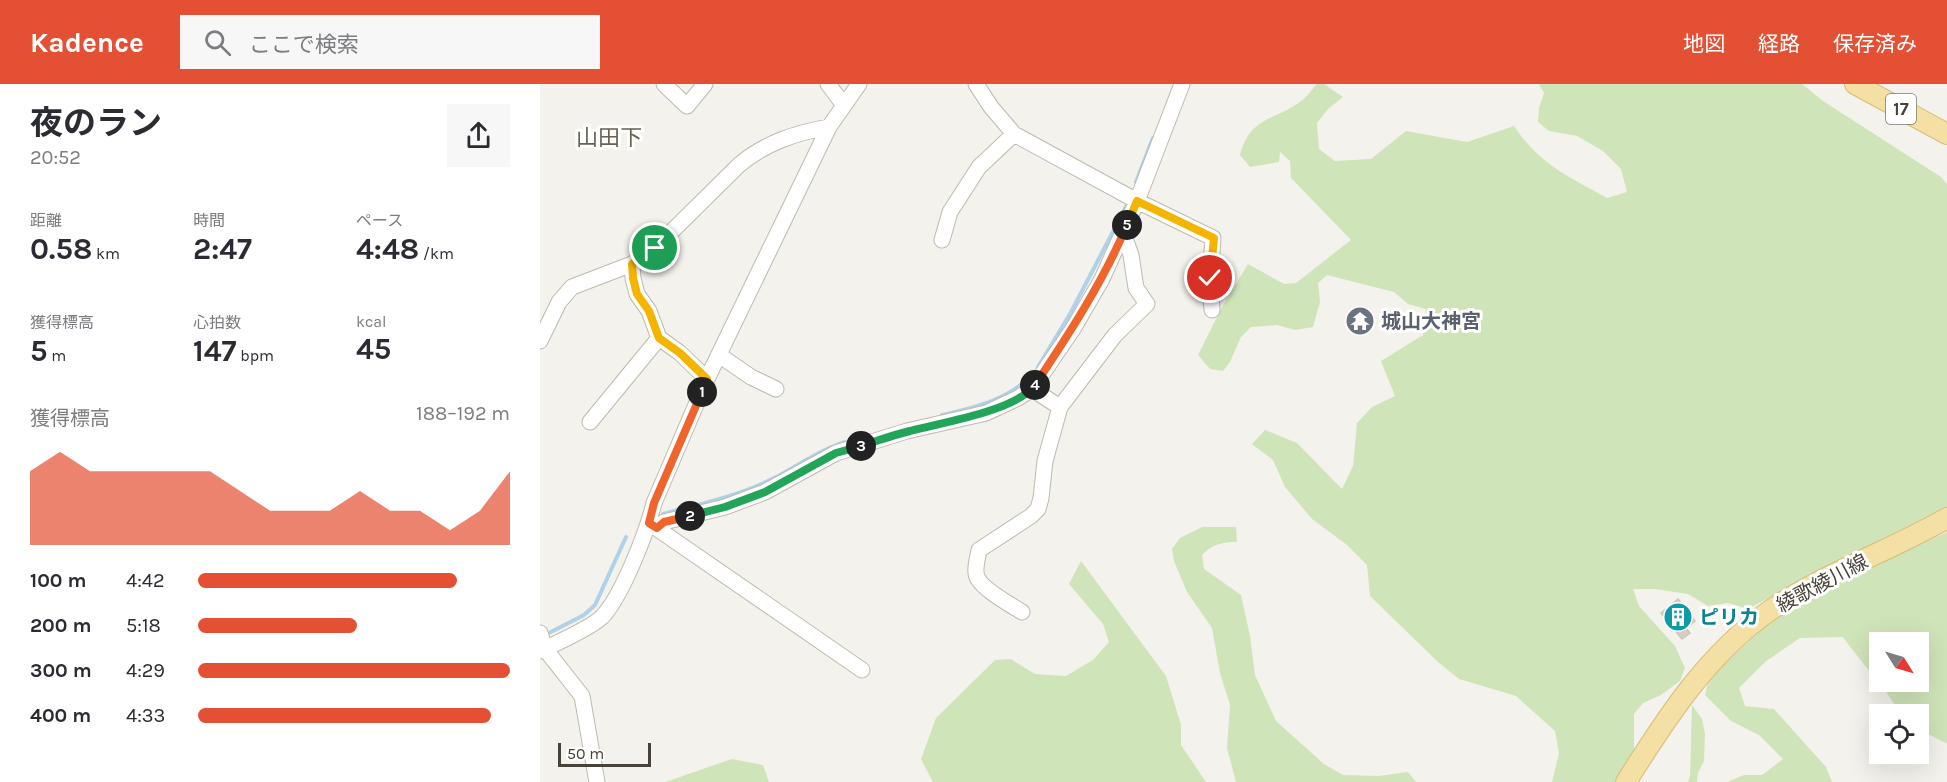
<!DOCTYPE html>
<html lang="ja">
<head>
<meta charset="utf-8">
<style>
	:root { --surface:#fff; --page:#f7f7f7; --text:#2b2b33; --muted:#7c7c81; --accent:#e45033 }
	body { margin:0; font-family:Karla,"Noto Sans JP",sans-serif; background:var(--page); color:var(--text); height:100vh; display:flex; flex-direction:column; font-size:22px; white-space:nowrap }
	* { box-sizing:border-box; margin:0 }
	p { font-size:20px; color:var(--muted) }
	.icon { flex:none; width:33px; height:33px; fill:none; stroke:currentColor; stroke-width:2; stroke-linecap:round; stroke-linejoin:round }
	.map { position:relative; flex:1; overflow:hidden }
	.drawer { display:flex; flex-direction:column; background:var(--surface); width:540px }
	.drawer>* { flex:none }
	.needle { width:39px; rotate:127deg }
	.fabs { position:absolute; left:1329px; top:548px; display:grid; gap:12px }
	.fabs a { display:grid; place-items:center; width:60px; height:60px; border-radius:0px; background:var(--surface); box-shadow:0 6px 24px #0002; font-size:30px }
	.scale { position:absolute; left:18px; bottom:15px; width:93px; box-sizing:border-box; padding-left:6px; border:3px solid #48433a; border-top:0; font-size:16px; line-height:21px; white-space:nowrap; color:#48433a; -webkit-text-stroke:4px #fff; paint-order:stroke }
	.pin { position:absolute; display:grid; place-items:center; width:51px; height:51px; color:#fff; margin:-26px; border:3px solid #fff; border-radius:50%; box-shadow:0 2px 6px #0007 }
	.km { position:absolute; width:30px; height:30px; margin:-15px; border-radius:50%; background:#222; color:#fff; font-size:16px; line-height:30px; text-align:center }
	.round { display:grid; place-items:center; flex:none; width:63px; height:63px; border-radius:0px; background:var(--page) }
	.summary { display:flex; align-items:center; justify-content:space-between; height:102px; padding:0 30px }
	h1 { font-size:33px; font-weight:700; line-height:45px }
	.figures { display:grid; grid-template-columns:repeat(3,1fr); gap:9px; height:102px; padding:6px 30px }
	.figures div { display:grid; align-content:center }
	.figures b { font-size:30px; font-weight:700 }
	.figures small { font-size:16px; font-weight:400 }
	.figures p { font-size:16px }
	.chart { height:168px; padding:12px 30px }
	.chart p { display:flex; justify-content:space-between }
	.chart svg { width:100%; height:108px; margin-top:6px; fill:var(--accent); opacity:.7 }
	ul { padding:0 30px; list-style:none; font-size:20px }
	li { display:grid; grid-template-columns:96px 72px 1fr; align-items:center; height:45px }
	li i { height:15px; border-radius:8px; background:var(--accent) }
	header { display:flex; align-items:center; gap:36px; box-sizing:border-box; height:84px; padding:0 30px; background:var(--accent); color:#fff }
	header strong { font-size:28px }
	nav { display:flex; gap:33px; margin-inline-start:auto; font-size:21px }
	.search { width:420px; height:54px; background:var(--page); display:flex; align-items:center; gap:15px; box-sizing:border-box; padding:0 21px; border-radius:0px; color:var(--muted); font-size:22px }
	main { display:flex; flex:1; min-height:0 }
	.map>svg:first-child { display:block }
	.green { fill:#d0e4b9; fill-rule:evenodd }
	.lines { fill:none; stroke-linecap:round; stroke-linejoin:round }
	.stream { stroke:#afd1ea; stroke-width:4 }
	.building { fill:#d5cec2; stroke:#cfc6b6; stroke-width:1.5 }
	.minor-casing { stroke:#bfbaaf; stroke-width:17 }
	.major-casing { stroke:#d9bc75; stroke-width:22 }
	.minor { stroke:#fff; stroke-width:15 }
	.major { stroke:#f4dfa5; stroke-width:20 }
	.split-1-casing { stroke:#fff; stroke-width:12 }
	.split-2-casing { stroke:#fff; stroke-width:12 }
	.split-3-casing { stroke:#fff; stroke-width:12 }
	.split-4-casing { stroke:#fff; stroke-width:12 }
	.split-5-casing { stroke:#fff; stroke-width:12 }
	.split-6-casing { stroke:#fff; stroke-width:12 }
	.split-1 { stroke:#f5b400; stroke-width:8 }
	.split-2 { stroke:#f0652b; stroke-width:8 }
	.split-3 { stroke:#22a559; stroke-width:8 }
	.split-4 { stroke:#22a559; stroke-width:8 }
	.split-5 { stroke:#f0652b; stroke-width:8 }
	.split-6 { stroke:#f5b400; stroke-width:8 }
	.labels { text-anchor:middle; stroke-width:6; stroke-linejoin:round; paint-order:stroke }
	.shield { fill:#fff; stroke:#7f7b75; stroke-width:1.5 }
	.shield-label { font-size:18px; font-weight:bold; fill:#48433a }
	.worship-label { font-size:20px; font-weight:bold; fill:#5b616d; stroke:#fff; text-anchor:start }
	.street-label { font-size:20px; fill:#48433a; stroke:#fff }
	.culture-label { font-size:20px; font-weight:bold; fill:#0d838f; stroke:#fff; text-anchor:start }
	.quarter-label { font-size:22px; fill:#6a6152; stroke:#fff }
</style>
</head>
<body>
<header>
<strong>Kadence</strong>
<div class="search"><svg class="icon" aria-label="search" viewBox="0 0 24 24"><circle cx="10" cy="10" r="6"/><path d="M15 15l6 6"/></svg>ここで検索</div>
<nav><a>地図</a><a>経路</a><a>保存済み</a></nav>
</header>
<main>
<section class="drawer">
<div class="summary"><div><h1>夜のラン</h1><p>20:52</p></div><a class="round"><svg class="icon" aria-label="share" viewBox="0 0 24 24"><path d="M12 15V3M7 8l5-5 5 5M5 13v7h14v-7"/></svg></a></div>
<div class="figures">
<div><p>距離</p><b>0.58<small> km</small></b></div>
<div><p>時間</p><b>2:47</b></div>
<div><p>ペース</p><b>4:48<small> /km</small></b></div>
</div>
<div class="figures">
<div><p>獲得標高</p><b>5<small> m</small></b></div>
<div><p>心拍数</p><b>147<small> bpm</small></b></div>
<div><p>kcal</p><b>45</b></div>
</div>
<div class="chart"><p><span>獲得標高</span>188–192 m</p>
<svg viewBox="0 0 160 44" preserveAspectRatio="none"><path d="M0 44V14L10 6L20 14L30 14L40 14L50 14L60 14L70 22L80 30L90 30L100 30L110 22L120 30L130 30L140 38L150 30L160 14V44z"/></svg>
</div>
<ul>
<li><b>100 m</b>4:42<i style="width:83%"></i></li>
<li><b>200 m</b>5:18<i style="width:51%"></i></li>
<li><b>300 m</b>4:29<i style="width:100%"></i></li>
<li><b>400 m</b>4:33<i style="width:94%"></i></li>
</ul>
</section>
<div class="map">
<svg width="1407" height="698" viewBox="0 0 1407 698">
	<rect width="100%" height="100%" fill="#f4f2ec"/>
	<path class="green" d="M777,0H784L803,13L788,25L777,39L779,65L795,77L831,75L866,47L927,58L974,42C999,80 1029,93 1067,114L1087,108L1081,85L1063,67L1037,52L1009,47L998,38L999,24L1004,9L999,0H1262L1283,17L1401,93L1407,100V426L1281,486L1208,525L1188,519L1168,522L1148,510L1115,505H1093L1099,522L1135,562L1145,584L1140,597L1121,611L1103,619L1094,630V669L1075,698H1012L1019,669L1015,647L976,612L919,595L898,578L830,512L827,481L807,461L772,435L745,403L733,376L712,360L725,346L757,359L802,405L813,382L817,339L832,323L855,312L841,277L883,251L886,225L868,220L854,208L787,191L778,199L780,218L773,243L755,246L737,241L711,243L701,253L690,278L683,287L670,285L658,271L681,225L708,180L744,200L756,199L811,156L751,94L750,77L740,68L739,78L710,83L700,71C710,32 735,37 761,17C767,13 772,5 777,0Z
		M662,443H696L697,458C682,458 673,460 662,471L664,485L701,511L710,552L715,591L736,637L784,680L803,691L838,692L868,688L876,698H696L687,664L690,621L680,589L672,544L647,508L634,477L632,465L640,454Z
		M1407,448V660L1379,645L1378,630H1360C1345,602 1321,579 1303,553L1260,554L1225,578L1199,604L1205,622L1234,625L1286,683L1292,698H1187L1204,691H1222L1243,675L1219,651L1191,637L1165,611L1169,594L1241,528L1316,490ZM1340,558H1378V597H1340Z
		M541,477L626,592L641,641V661L666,698H393L381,675L396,634L455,576L471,575L495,590L526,592L553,576L569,558L563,540L529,500Z
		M1152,621L1162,635L1165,650L1164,677L1158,689L1157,698H1148L1150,692Z
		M192,675L223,681L229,698H125Z"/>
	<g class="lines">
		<path class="stream" d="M596,98L613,54
			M498,283L530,230L588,119
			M402,331C436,323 469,316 494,289
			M123,430C160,420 199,412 234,394C258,382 279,366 305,358
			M5,551L44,531L55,521L86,453"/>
	</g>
	<path class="building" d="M1138,515L1155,537L1146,544L1150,549L1142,555L1121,529Z"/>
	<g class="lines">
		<g class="minor-casing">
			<path id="minor" d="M124,0L147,22L165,0
				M288,0L303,20
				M436,0L451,23L474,50L597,117L673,154L670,194L672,226
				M402,156L410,128L439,83L474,50
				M92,180L93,194L97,210L109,227L119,254L140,269L167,295
				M0,257L19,218L32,203L92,180L115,164L199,81C225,59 255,49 289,43
				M179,271L211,293L236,305
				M492,305L520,323
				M50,338L119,254
				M109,439L322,586
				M117,444L124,438L185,423L225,408L296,369L367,347L446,329L478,314L492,305L533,245L562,195L597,117L642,0
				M482,528C471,521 444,506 438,495C433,487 438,474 439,466L491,432L498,425L501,414L505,377L520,323L575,251L607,220L596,204L591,171L583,149
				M0,549L5,565L42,612L57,698
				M0,567C13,561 53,542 62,533C82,512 107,448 114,419L167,295L289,43L319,0"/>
		</g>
		<g class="major-casing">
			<path id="major" d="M1315,0L1407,50
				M1086,698C1127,633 1168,569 1232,525C1287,488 1350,467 1407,434"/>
		</g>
		<use href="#minor" class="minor"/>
		<use href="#major" class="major"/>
	</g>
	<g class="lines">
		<g class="split-1-casing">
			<path id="split-1" d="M115,164L92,180L93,194L97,210L109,227L119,254L140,269L167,295L162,308"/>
		</g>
		<g class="split-2-casing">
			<path id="split-2" d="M150,432L124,438L117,444L109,439L114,419L162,308"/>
		</g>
		<g class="split-3-casing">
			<path id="split-3" d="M150,432L185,423L225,408L296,369L321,362"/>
		</g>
		<g class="split-4-casing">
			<path id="split-4" d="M321,362C337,357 353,351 370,347C400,339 476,327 495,301"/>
		</g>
		<g class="split-5-casing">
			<path id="split-5" d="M495,301C529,250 563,198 587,141"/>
		</g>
		<g class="split-6-casing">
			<path id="split-6" d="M587,141L597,117L674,154L670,194"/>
		</g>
		<use href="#split-1" class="split-1"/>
		<use href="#split-2" class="split-2"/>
		<use href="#split-3" class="split-3"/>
		<use href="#split-4" class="split-4"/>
		<use href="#split-5" class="split-5"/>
		<use href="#split-6" class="split-6"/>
	</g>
	<defs>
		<g id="temple-disc" transform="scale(1.5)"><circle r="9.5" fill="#6b7280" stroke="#fff"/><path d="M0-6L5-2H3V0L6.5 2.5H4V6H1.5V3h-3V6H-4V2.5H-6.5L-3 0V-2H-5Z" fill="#fff"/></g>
		<g id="building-disc" transform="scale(1.5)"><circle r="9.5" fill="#0f9aa8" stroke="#fff"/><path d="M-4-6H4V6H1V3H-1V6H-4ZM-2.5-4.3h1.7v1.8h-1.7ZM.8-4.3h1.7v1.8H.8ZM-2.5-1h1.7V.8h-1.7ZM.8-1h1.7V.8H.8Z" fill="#fff"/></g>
	</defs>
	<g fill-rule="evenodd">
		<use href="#temple-disc" x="820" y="237"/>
		<use href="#building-disc" x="1138" y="533"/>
	</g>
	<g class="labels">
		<rect class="shield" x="1346" y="10" width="30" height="30" rx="4.5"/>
		<g class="shield-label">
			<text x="1361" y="31">17</text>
		</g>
		<g class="worship-label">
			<text x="841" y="244">城山大神宮</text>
		</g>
		<g class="street-label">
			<text transform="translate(1282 499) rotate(-28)" y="7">綾歌綾川線</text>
		</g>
		<g class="culture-label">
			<text x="1159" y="540">ピリカ</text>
		</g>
		<g class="quarter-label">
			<text x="69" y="61">山田下</text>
		</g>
	</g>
</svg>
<div class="fabs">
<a><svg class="needle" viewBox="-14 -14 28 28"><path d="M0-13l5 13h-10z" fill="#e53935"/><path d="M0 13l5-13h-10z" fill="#7c7c81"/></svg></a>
<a><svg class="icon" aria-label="locate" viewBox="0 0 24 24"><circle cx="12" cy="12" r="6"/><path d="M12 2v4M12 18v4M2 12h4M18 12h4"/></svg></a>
</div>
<div class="scale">50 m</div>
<div class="pin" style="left:115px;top:164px;background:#1e9e55"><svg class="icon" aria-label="arrive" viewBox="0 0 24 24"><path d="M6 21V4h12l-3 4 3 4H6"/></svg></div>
<div class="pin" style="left:670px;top:194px;background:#d93025"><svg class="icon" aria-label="check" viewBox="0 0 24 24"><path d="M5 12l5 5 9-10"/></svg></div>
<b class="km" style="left:162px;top:308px">1</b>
<b class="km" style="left:150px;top:432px">2</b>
<b class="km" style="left:321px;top:362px">3</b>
<b class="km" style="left:495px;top:301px">4</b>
<b class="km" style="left:587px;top:141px">5</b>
</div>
</main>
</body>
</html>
